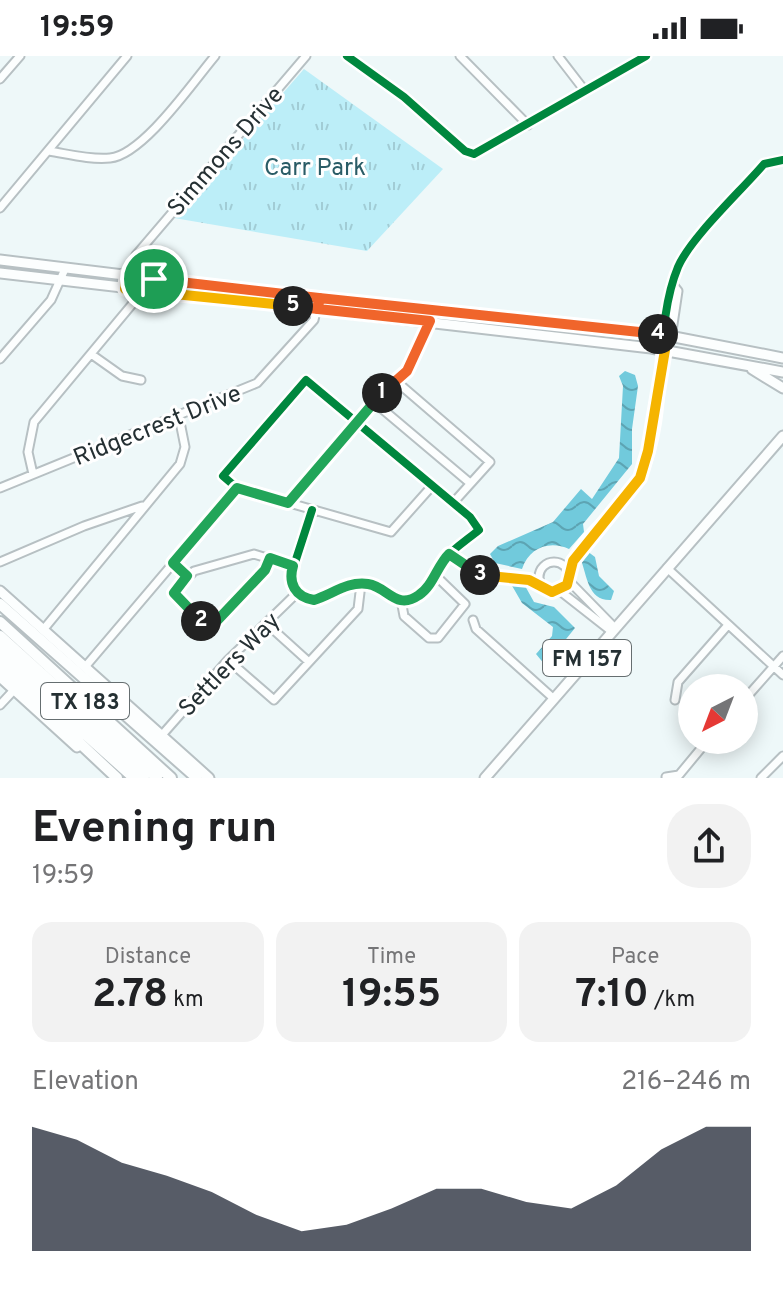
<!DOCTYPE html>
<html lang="en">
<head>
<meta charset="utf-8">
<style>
	:root { --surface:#fff; --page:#f2f2f2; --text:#202124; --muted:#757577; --accent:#111827 }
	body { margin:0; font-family:Overpass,sans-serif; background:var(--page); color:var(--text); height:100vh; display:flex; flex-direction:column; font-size:30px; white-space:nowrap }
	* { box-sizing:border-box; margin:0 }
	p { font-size:26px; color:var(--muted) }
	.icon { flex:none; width:44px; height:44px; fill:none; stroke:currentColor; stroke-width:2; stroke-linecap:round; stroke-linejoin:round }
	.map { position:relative; height:722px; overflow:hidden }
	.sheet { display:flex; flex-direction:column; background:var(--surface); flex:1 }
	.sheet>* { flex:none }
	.needle { width:52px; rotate:222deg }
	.controls { position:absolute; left:678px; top:618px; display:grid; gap:16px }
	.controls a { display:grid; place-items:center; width:80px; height:80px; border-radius:50%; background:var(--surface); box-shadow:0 4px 20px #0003; font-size:40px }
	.pin { position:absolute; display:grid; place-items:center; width:68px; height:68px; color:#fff; margin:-34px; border:4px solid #fff; border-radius:50%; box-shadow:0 2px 8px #0007 }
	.km { position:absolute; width:40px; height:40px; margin:-20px; border-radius:50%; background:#222; color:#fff; font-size:22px; line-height:40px; text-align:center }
	.round { display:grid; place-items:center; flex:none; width:84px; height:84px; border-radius:32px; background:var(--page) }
	.summary { display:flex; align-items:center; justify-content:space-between; height:136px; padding:0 32px }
	h1 { font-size:44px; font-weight:700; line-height:60px }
	.figures { display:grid; grid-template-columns:repeat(3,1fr); gap:12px; height:136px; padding:8px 32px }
	.figures div { display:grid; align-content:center; border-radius:20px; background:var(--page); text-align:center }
	.figures b { font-size:40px; font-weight:700 }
	.figures small { font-size:22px; font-weight:400 }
	.figures p { font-size:22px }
	.chart { height:224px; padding:16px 32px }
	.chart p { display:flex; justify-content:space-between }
	.chart svg { width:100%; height:144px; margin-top:8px; fill:var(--accent); opacity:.7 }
	.status { display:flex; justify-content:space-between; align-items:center; height:56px; padding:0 40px; background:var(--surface); direction:ltr }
	.status svg { height:22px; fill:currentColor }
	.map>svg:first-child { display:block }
	.grass { fill:url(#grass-tufts) }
	.water { fill:url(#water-waves) }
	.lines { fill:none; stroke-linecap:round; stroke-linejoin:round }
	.minor-casing { stroke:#b7c0c3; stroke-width:11 }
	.major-casing { stroke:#b7c0c3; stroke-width:13 }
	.highway-casing { stroke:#b7c0c3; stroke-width:14 }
	.minor { stroke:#fcfefe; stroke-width:7 }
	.major { stroke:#fcfefe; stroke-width:9 }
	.highway { stroke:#fcfefe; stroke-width:10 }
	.cycleway-casing { stroke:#fff; stroke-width:13 }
	.cycleway { stroke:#00873e; stroke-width:8 }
	.split-1-casing { stroke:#fff; stroke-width:16 }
	.split-2-casing { stroke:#fff; stroke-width:16 }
	.split-3-casing { stroke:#fff; stroke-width:16 }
	.split-4-casing { stroke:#fff; stroke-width:16 }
	.split-5-casing { stroke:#fff; stroke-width:16 }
	.split-6-casing { stroke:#fff; stroke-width:16 }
	.split-1 { stroke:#f0652b; stroke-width:10 }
	.split-2 { stroke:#22a559; stroke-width:10 }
	.split-3 { stroke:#22a559; stroke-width:10 }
	.split-4 { stroke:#f5b400; stroke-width:10 }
	.split-5 { stroke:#f0652b; stroke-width:10 }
	.split-6 { stroke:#f5b400; stroke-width:10 }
	.labels { text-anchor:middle; stroke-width:6; stroke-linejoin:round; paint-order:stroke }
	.shield { fill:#fff; stroke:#666e70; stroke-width:2 }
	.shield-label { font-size:22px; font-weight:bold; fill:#253033 }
	.street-label { font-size:24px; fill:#253033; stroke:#fff }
	.park-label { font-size:24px; fill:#2a5c66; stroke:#fff }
</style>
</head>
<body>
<div class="status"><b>19:59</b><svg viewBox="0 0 49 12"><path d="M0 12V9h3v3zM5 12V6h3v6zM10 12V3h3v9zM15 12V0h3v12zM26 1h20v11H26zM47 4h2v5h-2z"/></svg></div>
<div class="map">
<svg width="783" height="722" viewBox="0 0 783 722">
	<defs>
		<pattern id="grass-tufts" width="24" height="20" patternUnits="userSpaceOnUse" patternTransform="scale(2)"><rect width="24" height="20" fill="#bceef8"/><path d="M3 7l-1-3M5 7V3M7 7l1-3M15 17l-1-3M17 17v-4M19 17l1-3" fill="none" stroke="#a1ccd5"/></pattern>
		<pattern id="water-waves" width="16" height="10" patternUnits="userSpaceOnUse" patternTransform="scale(2)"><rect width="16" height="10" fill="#71cadc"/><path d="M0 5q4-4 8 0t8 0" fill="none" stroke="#5da4b3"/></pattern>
	</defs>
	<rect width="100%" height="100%" fill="#eef8f9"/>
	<path class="grass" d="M304,13L443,113L367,195L174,162Z"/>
	<path class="water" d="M625,315L635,319L638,330L632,373V408L583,468L584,476L569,493C549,484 529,492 522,513L495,507L490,498L498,490L553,466L581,433L592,443L619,402L623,330L619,320Z
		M587,495L595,501L599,520L614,535L611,544C588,545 587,520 581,504Z
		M511,528H524L534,546L554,551L575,572L545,609L536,598L552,580L553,571L522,547Z"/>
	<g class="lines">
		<g class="minor-casing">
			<path id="minor" d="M347,0L404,41L465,95L474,98L646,0
				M460,0L528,69
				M558,0L585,35
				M0,23L20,0
				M49,95C68,98 90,104 110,102C143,99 193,26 215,0
				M0,152L127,0
				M125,233L129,212L136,199L306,0
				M671,282L678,235L674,230
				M91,298L122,320L141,324
				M0,303L51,244L65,213
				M397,326L490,406L453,447
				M374,346L470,427
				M33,418L28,396L34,366L144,234
				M0,432L257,327L314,264L319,242
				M237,432L223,420L306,324L470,461L479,474C467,484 451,494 441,507C432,518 429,534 415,541C394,552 388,533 370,528C345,522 298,566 290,522L312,454
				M288,447L374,346L407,315L431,265
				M449,498L481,519L529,524L541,529
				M270,502L265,514L212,570L205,568L174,537L194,515L254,498L293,510
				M0,506L84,470L142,450
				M539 521a15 15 0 1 1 30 0a15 15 0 1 1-30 0Z
				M667,512L783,619
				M568,516C580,476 624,455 641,419C670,354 652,274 678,211C691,181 742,134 764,108L783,104
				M569,525L614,571
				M560,535L611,575
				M401,544L404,560L429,582H438L465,548L434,518
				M473,564L476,573L553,642
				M267,568L309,606
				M43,574L180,408L185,391L179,361
				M228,604L274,644L358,553L361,528
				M85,611L237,432L391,476L432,430
				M675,644L678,626L728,569
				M744,644L783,600
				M0,649L14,634
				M162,679L228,604L297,537
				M666,721L679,719L708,684
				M761,722L783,700"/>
		</g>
		<g class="major-casing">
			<path id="major" d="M0,204L437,257L664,279L783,302
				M0,217L651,292L783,316
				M752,313L783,332
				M0,535L209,722
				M0,621L77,691
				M485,722L783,380"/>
		</g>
		<g class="highway-casing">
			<path id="highway" d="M0,548L197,722
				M0,566L171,722
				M0,580L157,722
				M0,591L144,720
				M0,602L134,722
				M0,612L117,722"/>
		</g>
		<use href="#minor" class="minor"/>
		<use href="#major" class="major"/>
		<use href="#highway" class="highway"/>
		<g class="cycleway-casing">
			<path id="cycleway" d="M347,0L404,41L465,95L474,98L646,0
				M237,432L223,420L306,324L470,461L479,474C467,484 451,494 441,507C432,518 429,534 415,541C394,552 388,533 370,528C345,522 298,566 290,522L312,454
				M568,516C580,476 624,455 641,419C670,354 652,274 678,211C691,181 742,134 764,108L783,104"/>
		</g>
		<use href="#cycleway" class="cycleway"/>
	</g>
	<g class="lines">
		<g class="split-1-casing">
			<path id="split-1" d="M154,223L319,242L318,253L430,265L407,315L382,337"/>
		</g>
		<g class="split-2-casing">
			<path id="split-2" d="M201,565L174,537L187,520L173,507L237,432L288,447L382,337"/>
		</g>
		<g class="split-3-casing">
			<path id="split-3" d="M201,565L212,570L265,514L270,502L293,510C288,527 295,541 314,544C333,538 347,525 368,528C388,531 396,555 419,539C433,530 437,510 449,498L480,519"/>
		</g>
		<g class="split-4-casing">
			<path id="split-4" d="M480,519L529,524L552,536L567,529L573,505L640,422L648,395L665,294L664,279L658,278"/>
		</g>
		<g class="split-5-casing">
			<path id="split-5" d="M293,250L318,253L319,242L658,278"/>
		</g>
		<g class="split-6-casing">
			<path id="split-6" d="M154,223L127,218L125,233L293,250"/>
		</g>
		<use href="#split-1" class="split-1"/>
		<use href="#split-2" class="split-2"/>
		<use href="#split-3" class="split-3"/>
		<use href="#split-4" class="split-4"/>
		<use href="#split-5" class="split-5"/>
		<use href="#split-6" class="split-6"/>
	</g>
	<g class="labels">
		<g class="shield">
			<rect x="543" y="584" width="88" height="36" rx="6"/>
			<rect x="41" y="627" width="88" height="36" rx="6"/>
		</g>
		<g class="shield-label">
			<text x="587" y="610">FM 157</text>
			<text x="85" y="653">TX 183</text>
		</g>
		<g class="street-label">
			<text transform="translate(225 95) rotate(-49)" y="8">Simmons Drive</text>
			<text transform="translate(157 369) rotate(-22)" y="8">Ridgecrest Drive</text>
			<text transform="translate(229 608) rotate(-46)" y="8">Settlers Way</text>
		</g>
		<g class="park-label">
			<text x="315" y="119">Carr Park</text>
		</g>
	</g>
</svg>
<div class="controls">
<a><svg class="needle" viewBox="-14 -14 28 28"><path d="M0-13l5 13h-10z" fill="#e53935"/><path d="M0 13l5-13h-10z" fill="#757577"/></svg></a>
</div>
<div class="pin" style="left:154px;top:223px;background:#1e9e55"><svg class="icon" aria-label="arrive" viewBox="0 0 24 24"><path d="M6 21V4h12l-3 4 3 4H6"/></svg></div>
<b class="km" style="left:382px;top:337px">1</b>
<b class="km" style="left:201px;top:565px">2</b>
<b class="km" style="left:480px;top:519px">3</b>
<b class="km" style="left:658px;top:278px">4</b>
<b class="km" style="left:293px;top:250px">5</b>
</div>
<section class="sheet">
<div class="summary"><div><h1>Evening run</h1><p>19:59</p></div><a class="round"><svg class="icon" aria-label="share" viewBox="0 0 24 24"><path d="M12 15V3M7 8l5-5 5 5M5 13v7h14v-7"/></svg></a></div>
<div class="figures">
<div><p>Distance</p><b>2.78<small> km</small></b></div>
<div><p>Time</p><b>19:55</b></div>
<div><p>Pace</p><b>7:10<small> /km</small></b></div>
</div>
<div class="chart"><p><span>Elevation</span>216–246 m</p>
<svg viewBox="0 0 160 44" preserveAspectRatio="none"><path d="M0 44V6L10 10L20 17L30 21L40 26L50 33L60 38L70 36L80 31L90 25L100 25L110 29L120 31L130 24L140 13L150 6L160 6V44z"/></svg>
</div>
</section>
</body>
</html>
